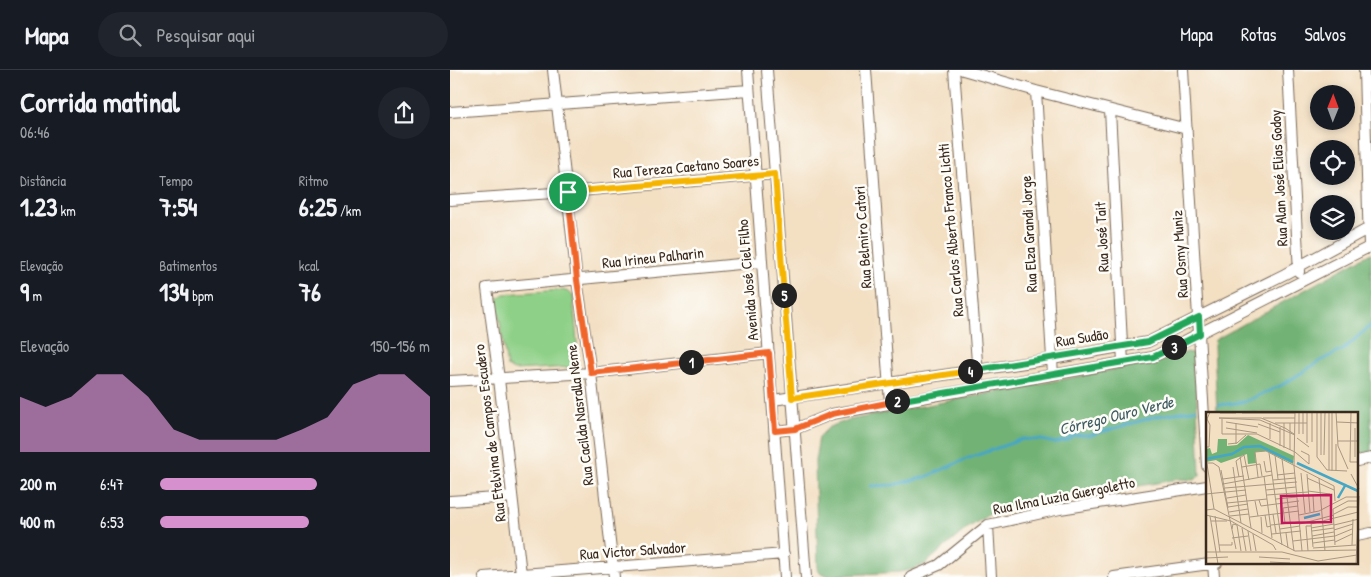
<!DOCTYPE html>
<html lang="pt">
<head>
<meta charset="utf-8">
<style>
	:root { --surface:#171b24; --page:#20242c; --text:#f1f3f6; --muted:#9ea1a6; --line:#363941; --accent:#d690ce }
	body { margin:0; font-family:"Patrick Hand",sans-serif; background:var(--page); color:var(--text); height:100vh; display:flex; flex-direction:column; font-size:19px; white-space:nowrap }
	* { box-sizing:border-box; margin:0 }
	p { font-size:16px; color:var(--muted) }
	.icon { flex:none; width:28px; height:28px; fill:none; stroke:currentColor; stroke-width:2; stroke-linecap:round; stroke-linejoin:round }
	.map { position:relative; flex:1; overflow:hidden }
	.details { display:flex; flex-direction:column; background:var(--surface); width:450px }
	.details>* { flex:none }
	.needle { width:32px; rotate:1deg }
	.controls { position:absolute; left:860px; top:15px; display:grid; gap:10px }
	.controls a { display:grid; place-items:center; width:45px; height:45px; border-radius:50%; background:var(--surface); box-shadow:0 2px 8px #0003; font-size:25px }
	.pin { position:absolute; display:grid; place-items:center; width:42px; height:42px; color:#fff; margin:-21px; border:2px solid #fff; border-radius:50%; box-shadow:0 1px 5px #0007 }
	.km { position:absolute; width:25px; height:25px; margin:-12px; border-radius:50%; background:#222; color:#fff; font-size:14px; line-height:25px; text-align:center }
	.round { display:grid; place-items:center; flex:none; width:52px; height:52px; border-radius:26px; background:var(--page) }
	.overview { display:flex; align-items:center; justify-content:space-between; height:85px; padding:0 20px }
	h1 { font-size:28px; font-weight:700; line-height:38px }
	.figures { display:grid; grid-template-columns:repeat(3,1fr); gap:8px; height:85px; padding:5px 20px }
	.figures div { display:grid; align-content:center }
	.figures b { font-size:25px; font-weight:700 }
	.figures small { font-size:14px; font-weight:400 }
	.figures p { font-size:14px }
	.chart { height:140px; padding:10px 20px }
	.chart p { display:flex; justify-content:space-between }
	.chart svg { width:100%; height:90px; margin-top:5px; fill:var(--accent); opacity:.7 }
	ul { padding:0 20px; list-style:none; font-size:16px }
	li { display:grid; grid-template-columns:80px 60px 1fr; align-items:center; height:38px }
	li i { height:12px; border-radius:6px; background:var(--accent) }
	header { display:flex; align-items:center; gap:30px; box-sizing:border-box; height:70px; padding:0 25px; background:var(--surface); border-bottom:1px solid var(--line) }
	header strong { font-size:24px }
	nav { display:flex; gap:28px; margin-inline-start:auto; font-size:18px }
	.search { width:350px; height:45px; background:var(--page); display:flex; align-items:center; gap:12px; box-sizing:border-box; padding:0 18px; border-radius:28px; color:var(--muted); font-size:19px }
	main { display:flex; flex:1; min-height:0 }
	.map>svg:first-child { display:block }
	.green { fill:#8ed087; stroke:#647d52 }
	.forest { fill:#72b274; stroke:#566e49 }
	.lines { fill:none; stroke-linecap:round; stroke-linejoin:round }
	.stream { stroke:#45a6c5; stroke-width:3 }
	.minor-casing { stroke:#7b6957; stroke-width:12 }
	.minor { stroke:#fff; stroke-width:10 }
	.split-1-casing { stroke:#fff; stroke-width:10 }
	.split-2-casing { stroke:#fff; stroke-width:10 }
	.split-3-casing { stroke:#fff; stroke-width:10 }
	.split-4-casing { stroke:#fff; stroke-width:10 }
	.split-5-casing { stroke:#fff; stroke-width:10 }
	.split-6-casing { stroke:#fff; stroke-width:10 }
	.split-1 { stroke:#f0652b; stroke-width:6 }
	.split-2 { stroke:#f0652b; stroke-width:6 }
	.split-3 { stroke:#22a559; stroke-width:6 }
	.split-4 { stroke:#22a559; stroke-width:6 }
	.split-5 { stroke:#f5b400; stroke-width:6 }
	.split-6 { stroke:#f5b400; stroke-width:6 }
	.labels { text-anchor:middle; stroke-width:5; stroke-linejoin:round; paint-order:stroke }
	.street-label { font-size:15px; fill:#3b2a1e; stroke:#fdfcf7 }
	.water-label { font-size:16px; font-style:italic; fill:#3f5c61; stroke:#fdfcf7 }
	.inset-river { fill:none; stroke:#45a6c5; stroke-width:2.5 }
	.inset-road { fill:none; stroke:#a99780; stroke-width:1 }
	.view { fill:#c2185b; fill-opacity:0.15; stroke:#c2185b; stroke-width:2.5 }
	.inset-edge { fill:none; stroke:#3b2a1e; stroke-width:2.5 }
</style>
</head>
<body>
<header>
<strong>Mapa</strong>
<div class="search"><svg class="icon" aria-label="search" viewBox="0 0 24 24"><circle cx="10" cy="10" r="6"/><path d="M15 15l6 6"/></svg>Pesquisar aqui</div>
<nav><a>Mapa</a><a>Rotas</a><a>Salvos</a></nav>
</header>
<main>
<section class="details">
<div class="overview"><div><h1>Corrida matinal</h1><p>06:46</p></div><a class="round"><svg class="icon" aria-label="share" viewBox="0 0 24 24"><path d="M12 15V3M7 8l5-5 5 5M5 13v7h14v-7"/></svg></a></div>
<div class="figures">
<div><p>Distância</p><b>1.23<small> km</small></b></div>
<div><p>Tempo</p><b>7:54</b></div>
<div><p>Ritmo</p><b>6:25<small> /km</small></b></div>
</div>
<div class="figures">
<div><p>Elevação</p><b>9<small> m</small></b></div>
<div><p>Batimentos</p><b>134<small> bpm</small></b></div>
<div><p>kcal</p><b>76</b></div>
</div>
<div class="chart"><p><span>Elevação</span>150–156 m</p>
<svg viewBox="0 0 160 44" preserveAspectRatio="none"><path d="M0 44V17L10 22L20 17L30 6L40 6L50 17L60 33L70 38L80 38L90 38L100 38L110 33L120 27L130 11L140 6L150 6L160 17V44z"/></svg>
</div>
<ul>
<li><b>200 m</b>6:47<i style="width:58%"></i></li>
<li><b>400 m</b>6:53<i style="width:55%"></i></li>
</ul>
</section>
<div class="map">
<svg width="921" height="507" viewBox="0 0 921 507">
	<rect width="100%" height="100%" fill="#fdfcf7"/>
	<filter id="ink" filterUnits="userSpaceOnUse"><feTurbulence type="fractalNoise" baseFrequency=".02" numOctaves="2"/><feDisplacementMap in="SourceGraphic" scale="10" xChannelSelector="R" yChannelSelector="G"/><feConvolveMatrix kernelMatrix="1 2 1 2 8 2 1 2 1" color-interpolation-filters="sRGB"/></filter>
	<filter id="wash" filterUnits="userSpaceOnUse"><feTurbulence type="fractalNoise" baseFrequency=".0096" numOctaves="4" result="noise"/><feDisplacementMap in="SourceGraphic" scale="20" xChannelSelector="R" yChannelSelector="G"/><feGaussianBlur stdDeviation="1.12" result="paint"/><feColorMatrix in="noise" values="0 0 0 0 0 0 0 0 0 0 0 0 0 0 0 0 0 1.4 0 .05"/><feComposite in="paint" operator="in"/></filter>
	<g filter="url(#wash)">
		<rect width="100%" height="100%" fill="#f3dfc2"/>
		<path class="green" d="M112,220L119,222L123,226L128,285L126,293L121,297L64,300L57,297L47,233L49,227L54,224Z"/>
		<path class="forest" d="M921,183V382L907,384V343H767L764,276L765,270Z
			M737,282L742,283L745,290L750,405L745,410L730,409L546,440L516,459L475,494L464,499L449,502L377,506L371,504L368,500L365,391L369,367L379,357L399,350L715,290Z"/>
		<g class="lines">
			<path class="stream" d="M769,335L794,332L832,315L872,290L893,280L921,255
				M421,416L443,415L476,407L516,389L573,369L592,370L605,373L617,370L624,365H641L704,347L746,339"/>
		</g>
	</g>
	<g filter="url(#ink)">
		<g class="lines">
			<g class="minor-casing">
				<path id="minor" d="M103,0L127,210L141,303L164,507
					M298,0L335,507
					M317,0L356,507
					M416,0L440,333
					M504,0L529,317
					M513,0L586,21L737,59
					M733,0L757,396
					M838,0L849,202
					M914,0L919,177
					M586,21L603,305
					M660,40L673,293
					M0,42L299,20
					M0,130L118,122L325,104
					M0,311L141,303L319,283
					M323,330L602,289L698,272L835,204L921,157
					M325,361L345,359L382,344L703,287L921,176
					M907,391L921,388
					M0,431L62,427
					M538,455L541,507
					M907,466L921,463
					M763,493L764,507
					M71,504L49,309L37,218L311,192
					M34,507L334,484
					M461,507L489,495L538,455L610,439L757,416
					M664,507L767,493"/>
			</g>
			<use href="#minor" class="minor"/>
		</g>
	</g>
	<g class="lines" filter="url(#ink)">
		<g class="split-1-casing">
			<path id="split-1" d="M118,122L127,210L141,303L241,292"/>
		</g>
		<g class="split-2-casing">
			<path id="split-2" d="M241,292L319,283L325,361L345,359L382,344L447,331"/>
		</g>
		<g class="split-3-casing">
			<path id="split-3" d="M447,331L703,287L724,277"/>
		</g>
		<g class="split-4-casing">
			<path id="split-4" d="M520,301L698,272L749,247L750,264L724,277"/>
		</g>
		<g class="split-5-casing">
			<path id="split-5" d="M334,225L342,328L520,301"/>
		</g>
		<g class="split-6-casing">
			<path id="split-6" d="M118,122L325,104L334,225"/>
		</g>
		<use href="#split-1" class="split-1"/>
		<use href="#split-2" class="split-2"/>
		<use href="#split-3" class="split-3"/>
		<use href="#split-4" class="split-4"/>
		<use href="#split-5" class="split-5"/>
		<use href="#split-6" class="split-6"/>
	</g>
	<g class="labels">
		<g class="street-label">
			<text transform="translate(236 97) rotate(-5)" y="5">Rua Tereza Caetano Soares</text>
			<text transform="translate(829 108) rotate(-93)" y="5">Rua Alan José Elias Godoy</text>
			<text transform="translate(501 160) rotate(-95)" y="5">Rua Carlos Alberto Franco Lichti</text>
			<text transform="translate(579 164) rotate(-93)" y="5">Rua Elza Grandi Jorge</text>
			<text transform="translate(413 167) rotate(-94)" y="5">Rua Belmiro Catori</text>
			<text transform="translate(652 167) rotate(-93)" y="5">Rua José Tait</text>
			<text transform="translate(730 184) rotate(-94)" y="5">Rua Osmy Muniz</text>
			<text transform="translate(203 188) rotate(-6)" y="5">Rua Irineu Palharin</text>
			<text transform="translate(298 210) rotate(-95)" y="5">Avenida José Ciel Filho</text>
			<text transform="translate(632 268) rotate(-9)" y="5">Rua Sudão</text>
			<text transform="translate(130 345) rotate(-97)" y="5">Rua Cacilda Nasralla Neme</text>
			<text transform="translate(40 363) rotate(-97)" y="5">Rua Etelvina de Campos Escudero</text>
			<text transform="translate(614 426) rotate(-11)" y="5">Rua Ilma Luzia Guergoletto</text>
			<text transform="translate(183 481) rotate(-4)" y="5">Rua Victor Salvador</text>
		</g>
		<g class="water-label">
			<text transform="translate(666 345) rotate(-14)" y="6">Córrego Ouro Verde</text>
		</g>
	</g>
	<g transform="translate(756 342)">
		<rect width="152" height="152" fill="#f3dfc2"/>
		<path d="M42,23L88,44L87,52L60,39L49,40L50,51L42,52L41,42L15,51L10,48L0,50V37L4,36L6,42L11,40L12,27H21V34L31,33Z" fill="#72b274"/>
		<path class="inset-river" d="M0,47L26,42L38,35L54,34L87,50M91,51L152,79M132,86L140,72M98,106L114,102"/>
		<path class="inset-road" d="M89,0L88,54L96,139M97,0V22M101,0V31M106,0V30M111,0V45L121,58L141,59M130,0L132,34L142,57M145,0L144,50H153M14,1H30M36,1H89M57,6H89M16,7V22H51L89,40L103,52M20,10L52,15M131,10L153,11M30,11V32M69,11H101M52,12L74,20M20,16L51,21M88,22L79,16L55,6H13L54,8L89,23M93,22V0M91,26L103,35M64,27V11M132,29H153M22,32L31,31L40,23M130,32V59M74,34V15M0,35H3L4,13L1,7L4,0M78,36V11M84,38V11M95,39L103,43V52M63,41L76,133M69,43L72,67M115,43V0M118,43L119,0M34,44L45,116M149,45V16M76,47L88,139M58,49L60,60L66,59M0,51H7L13,55L30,137M1,52L8,97M27,55L35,111M36,55L54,52L56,64M15,58L22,96M123,58V0M126,59V0M95,61L99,101M101,62L104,100M145,62L153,77M71,63L89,61M58,64L66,126M33,65L30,49L38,43L43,68M52,65L49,40L60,39L128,74L129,89M101,66L128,78M113,66L119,139M17,67L38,64M67,68L90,66M17,72L66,63M19,76L91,70M60,78L90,75M102,79L124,82M0,82L40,78M61,83L102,80M107,84L108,100M21,86L40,83M70,87L91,85M53,88L55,94L93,89M49,89L52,104M21,91L61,87M22,95L42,92M0,98L8,97L89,139L150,138M23,100L42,97M67,102L70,121M128,102L142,95H152M0,103L25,109L67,133L70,138M59,103L61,115L65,114M93,103L113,99L140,85H153M4,104L12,152M9,104L14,140M24,104L43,102M44,105L93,99M55,105L56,121M5,109H21M79,111L77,96L92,94M105,111L107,135M94,112L128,103M105,112L152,100M65,113L93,110M128,113L153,107M36,116L40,139M105,116L128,112M26,117L27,112L31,113L35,139M74,117L94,114M128,118L147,112M42,119L45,139M106,119L128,116M80,121L82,136M47,122L50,139M66,122L95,119M106,124L128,120M129,124L146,117M26,126L42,124M87,129L129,124M129,130L146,122M107,131L129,128M13,133H26V130M129,133L127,97L142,89H152M146,133L147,107M107,136L150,133M102,139L100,114H105M0,140H76L112,149L151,143M53,145L84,147M0,146L22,145M64,150L84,151M23,152H53M150,152L153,84"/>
		<path class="view" d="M125,83V110L76,111L75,84Z"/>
		<rect width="152" height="152" class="inset-edge"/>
	</g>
</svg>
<div class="controls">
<a><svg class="needle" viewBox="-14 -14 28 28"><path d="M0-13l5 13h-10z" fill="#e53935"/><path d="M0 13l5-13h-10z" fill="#9ea1a6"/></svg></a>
<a><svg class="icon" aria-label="locate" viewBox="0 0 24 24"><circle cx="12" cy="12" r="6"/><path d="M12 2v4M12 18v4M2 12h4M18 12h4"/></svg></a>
<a><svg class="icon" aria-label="layers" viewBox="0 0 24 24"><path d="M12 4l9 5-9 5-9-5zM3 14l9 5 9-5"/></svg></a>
</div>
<div class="pin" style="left:118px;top:122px;background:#1e9e55"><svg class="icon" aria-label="arrive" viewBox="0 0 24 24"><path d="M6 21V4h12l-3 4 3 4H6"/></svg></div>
<b class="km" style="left:241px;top:292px">1</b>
<b class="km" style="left:447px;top:331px">2</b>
<b class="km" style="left:724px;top:277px">3</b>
<b class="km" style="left:520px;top:301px">4</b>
<b class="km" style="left:334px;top:225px">5</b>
</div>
</main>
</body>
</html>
